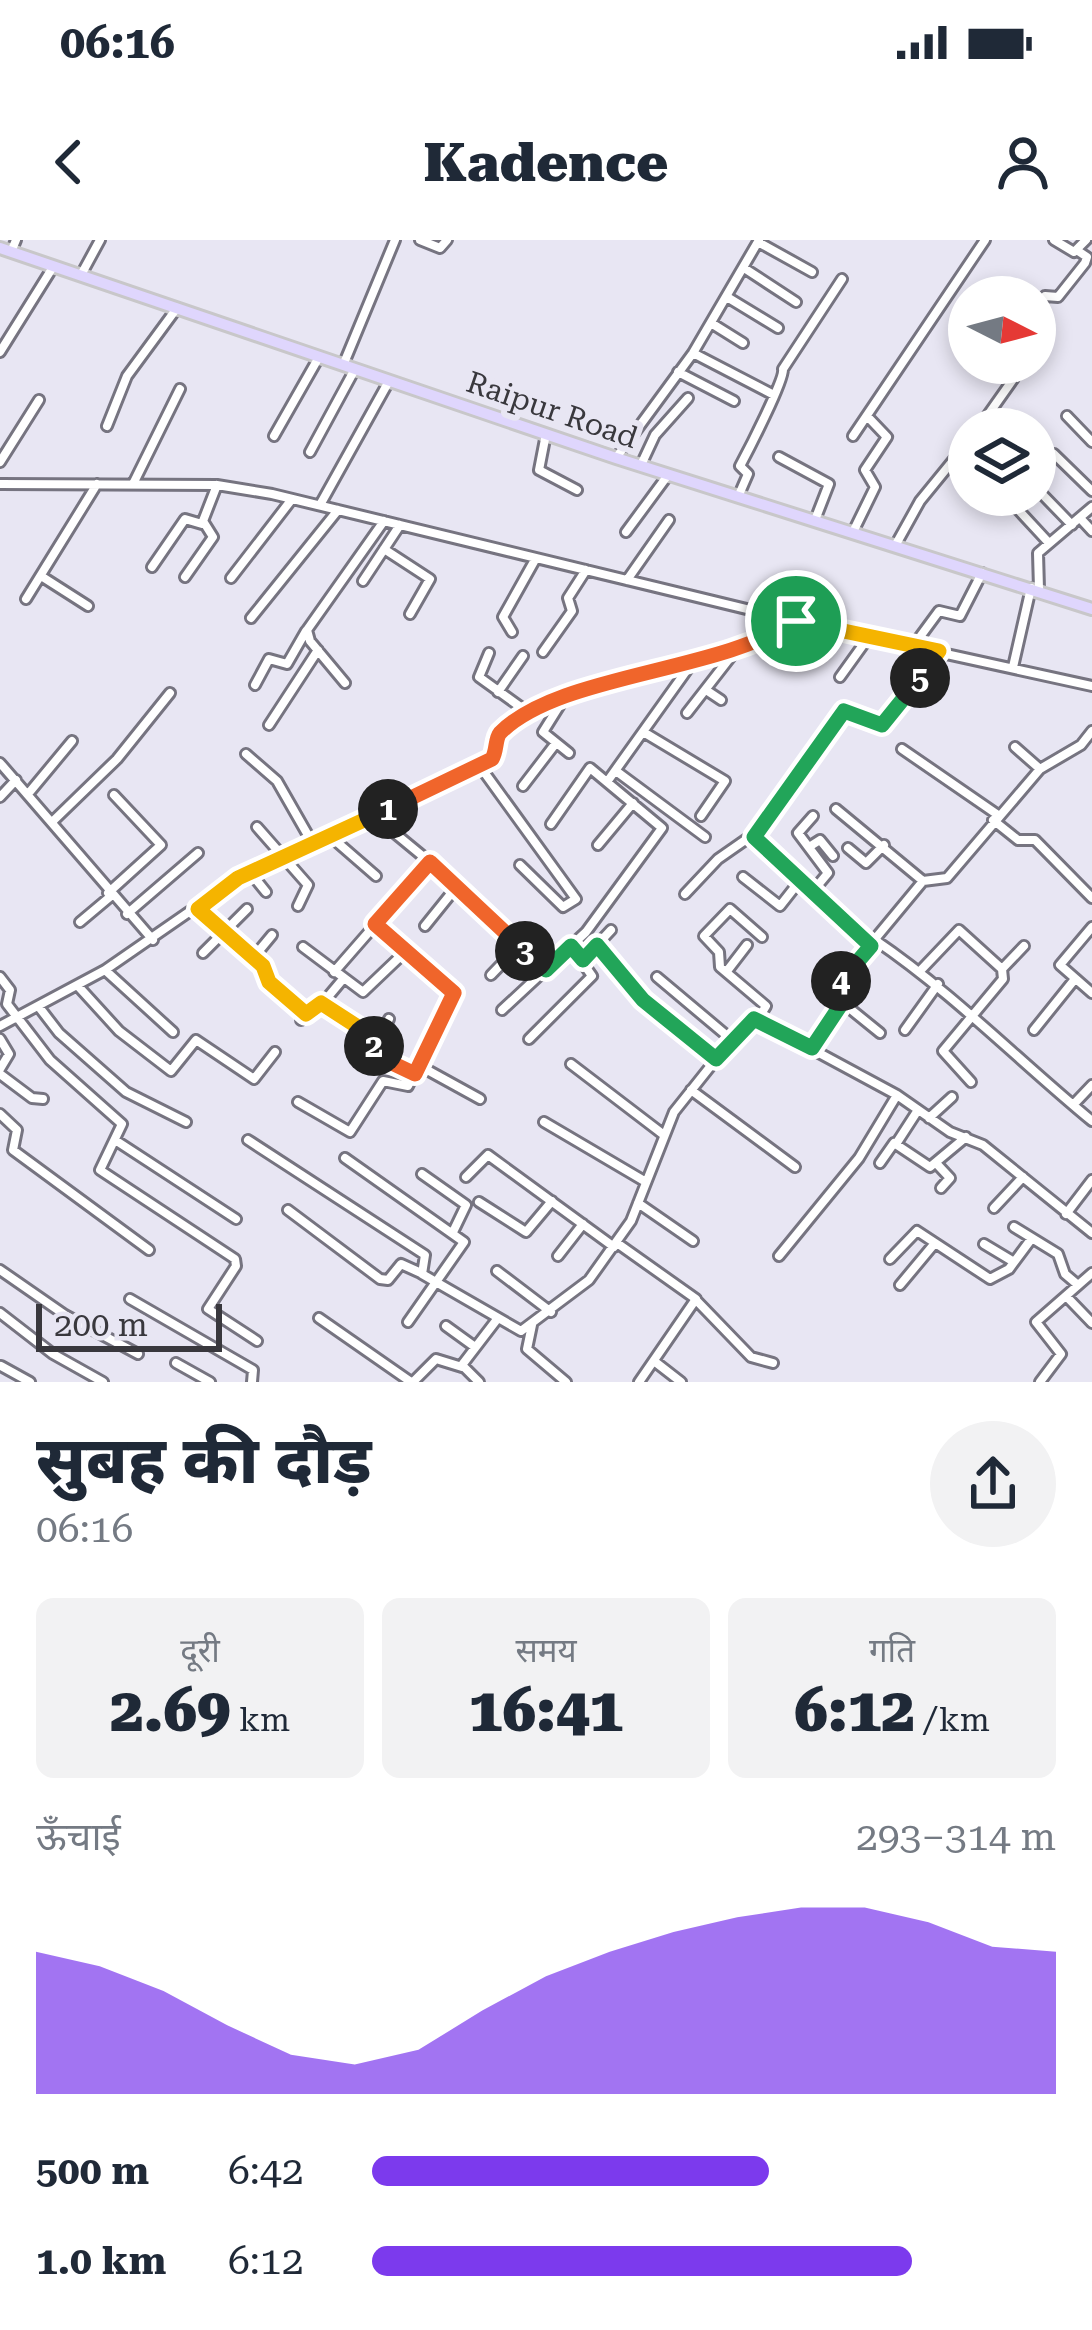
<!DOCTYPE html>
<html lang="hi">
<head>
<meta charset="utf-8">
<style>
	:root { --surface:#fff; --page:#f2f2f3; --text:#1f2937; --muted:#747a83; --accent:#7c3aed }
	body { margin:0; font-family:"Roboto Serif","Noto Sans Devanagari",serif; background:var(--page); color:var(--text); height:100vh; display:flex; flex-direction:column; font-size:45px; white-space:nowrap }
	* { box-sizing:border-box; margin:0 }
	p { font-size:39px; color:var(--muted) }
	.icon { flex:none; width:66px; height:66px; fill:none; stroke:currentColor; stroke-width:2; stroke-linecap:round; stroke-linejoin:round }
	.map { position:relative; height:1142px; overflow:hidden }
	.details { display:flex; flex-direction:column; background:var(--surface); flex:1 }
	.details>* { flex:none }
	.needle { width:78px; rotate:96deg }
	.buttons { position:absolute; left:948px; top:36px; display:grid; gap:24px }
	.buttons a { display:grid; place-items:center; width:108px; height:108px; border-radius:50%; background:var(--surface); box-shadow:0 6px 18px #0003; font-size:60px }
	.scale { position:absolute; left:36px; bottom:30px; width:186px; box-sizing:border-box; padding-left:12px; border:6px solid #39383d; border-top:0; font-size:33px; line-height:42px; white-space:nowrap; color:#39383d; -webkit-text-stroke:9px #e8e6f3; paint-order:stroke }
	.pin { position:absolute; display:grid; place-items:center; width:102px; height:102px; color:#fff; margin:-51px; border:6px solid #fff; border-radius:50%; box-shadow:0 3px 12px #0007 }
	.km { position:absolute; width:60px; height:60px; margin:-30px; border-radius:50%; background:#222; color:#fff; font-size:33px; line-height:60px; text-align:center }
	.round { display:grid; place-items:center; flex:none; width:126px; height:126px; border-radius:63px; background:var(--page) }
	.head { display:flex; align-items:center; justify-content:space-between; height:204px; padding:0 36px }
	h1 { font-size:66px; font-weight:800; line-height:90px }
	.stats { display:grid; grid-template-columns:repeat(3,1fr); gap:18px; height:204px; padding:12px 36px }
	.stats div { display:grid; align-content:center; border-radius:18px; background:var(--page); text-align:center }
	.stats b { font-size:60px; font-weight:800 }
	.stats small { font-size:33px; font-weight:400 }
	.stats p { font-size:33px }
	.chart { height:336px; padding:24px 36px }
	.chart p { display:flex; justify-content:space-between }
	.chart svg { width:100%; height:216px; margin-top:12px; fill:var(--accent); opacity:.7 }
	ul { padding:0 36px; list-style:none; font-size:39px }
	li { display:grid; grid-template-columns:192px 144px 1fr; align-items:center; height:90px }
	li i { height:30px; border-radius:15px; background:var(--accent) }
	.status { display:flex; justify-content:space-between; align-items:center; height:84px; padding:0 60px; background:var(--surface); direction:ltr }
	.status svg { height:33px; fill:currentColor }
	header { display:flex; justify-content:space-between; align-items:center; height:156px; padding:0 36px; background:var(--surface); font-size:54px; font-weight:800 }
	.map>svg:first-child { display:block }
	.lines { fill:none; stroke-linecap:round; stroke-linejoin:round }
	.minor-casing { stroke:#767480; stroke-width:14 }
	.major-casing { stroke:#c8c7c9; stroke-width:16 }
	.minor { stroke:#fff; stroke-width:8 }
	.major { stroke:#dfd6fd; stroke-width:10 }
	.split-1-casing { stroke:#fff; stroke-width:24 }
	.split-2-casing { stroke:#fff; stroke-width:24 }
	.split-3-casing { stroke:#fff; stroke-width:24 }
	.split-4-casing { stroke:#fff; stroke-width:24 }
	.split-5-casing { stroke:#fff; stroke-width:24 }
	.split-6-casing { stroke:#fff; stroke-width:24 }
	.split-1 { stroke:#f0652b; stroke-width:15 }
	.split-2 { stroke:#f5b400; stroke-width:15 }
	.split-3 { stroke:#f0652b; stroke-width:15 }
	.split-4 { stroke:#22a559; stroke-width:15 }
	.split-5 { stroke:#22a559; stroke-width:15 }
	.split-6 { stroke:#f5b400; stroke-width:15 }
	.labels { text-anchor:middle; stroke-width:12; stroke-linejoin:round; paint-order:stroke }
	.street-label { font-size:30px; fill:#39383d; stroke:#e8e6f3 }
</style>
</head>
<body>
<div class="status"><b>06:16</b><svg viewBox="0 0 49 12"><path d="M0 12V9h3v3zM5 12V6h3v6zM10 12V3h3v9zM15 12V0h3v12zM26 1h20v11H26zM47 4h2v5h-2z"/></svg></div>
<header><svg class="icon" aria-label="back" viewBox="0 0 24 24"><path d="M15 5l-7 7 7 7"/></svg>Kadence<svg class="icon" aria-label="person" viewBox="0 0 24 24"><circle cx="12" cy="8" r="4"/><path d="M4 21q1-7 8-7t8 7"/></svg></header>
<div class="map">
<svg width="1092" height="1142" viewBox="0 0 1092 1142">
	<rect width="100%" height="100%" fill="#e8e6f3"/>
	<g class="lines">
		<g class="minor-casing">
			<path id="minor" d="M420,0L440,8L447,0
				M1054,0L1074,12L1086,0
				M758,2L812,32
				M11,12L16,0
				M744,28L796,62
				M81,35L100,0
				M727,57L778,88
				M1035,67L1045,56L1058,57L1085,23L1087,17L1078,11
				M711,83L743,103
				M0,112L53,27
				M693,113L774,155
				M344,123L395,0
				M678,132L734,161
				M1067,176L1092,202
				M107,186L127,136L177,68
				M978,189L1014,138L1009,123
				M546,194L539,230L577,250
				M274,196L319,117
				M853,196L985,0
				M310,212L355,129
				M1054,214L1092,251
				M779,217L829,244L815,280
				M616,218L693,113L759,0
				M0,222L39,160
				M641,225L655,195L688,158
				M0,244L217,245L272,254L796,381L1092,446
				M133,244L180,149
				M1042,254L1072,285
				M738,257L748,234L740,226C748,211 785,139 783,129L842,39
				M1012,263L1049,303
				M320,265L389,141
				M1080,278L1092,291
				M626,292L668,235
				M853,292L875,247L865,230L887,197L867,176
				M895,306L920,261L969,201
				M384,309L430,339L410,374
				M152,327L185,279L202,284
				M41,336L88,366
				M185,337L213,297L203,281L217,245
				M231,338L292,259
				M627,340L669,280
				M363,341L400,285
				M1039,349L1038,313L1092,267
				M26,359L97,244
				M251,378L338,270
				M512,392L503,377L536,318
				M914,405L939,371L960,376L982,333
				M543,412L572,371L568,358L586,330
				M489,413L479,437L526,471
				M1013,427L1031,348
				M840,437L868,398
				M345,443L310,401L307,390L384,281
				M255,445L269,419L287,424L306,391
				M706,450L721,460
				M498,452L523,416
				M563,460L543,492L569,513
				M687,473L736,410
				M269,485L318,410
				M645,493L725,541L701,576
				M1015,507L1040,529
				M902,509L998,575
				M246,514L277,541L313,604
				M0,523L153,700
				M479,525L576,659L563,667L520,625
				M616,531L705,597
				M607,542L692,423
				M523,546L556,503
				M28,554L72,501
				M0,557L16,540
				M836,569L923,641
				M374,576L454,642L546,729
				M813,576L798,593L828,633L813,651
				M993,580L1018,600H1035L1092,658
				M52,582L117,519L170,453
				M257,587L308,645L298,666
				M330,596L376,636
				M754,597L842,472L882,485L939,411
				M598,605L633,563
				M809,607L820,600L833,616
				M848,608L866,623L884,605
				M250,632L266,652
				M743,637L780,666L802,638
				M108,653L161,605L114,555
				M685,654L718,619L751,596L871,706
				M198,669L263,726L269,743L306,774
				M127,674L198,613
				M80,682L111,656
				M425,686L458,645
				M1092,687L1060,725L1092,753
				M875,700C953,753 1019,821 1092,881
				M597,705L643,760L716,819
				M303,707L363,752L406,711
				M203,713L247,669
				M253,718L272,695
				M583,720L611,690
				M1002,729L1024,706
				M105,730L173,792
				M727,731L747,705
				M920,731L959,690L1002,729L1003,739L943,811L971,842
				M334,732L430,622
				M491,735L519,706
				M0,737L10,750L7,764L50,820L122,884L100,930L235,1019L236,1026L208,1069L257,1101
				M657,737L732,800
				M78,746L119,791L171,831L196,800L254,839L275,812
				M843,763L880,793
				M322,764L343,739
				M39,767L59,793L126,852L186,882
				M502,770L586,692L662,588L590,528L551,584
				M389,779L372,813L415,834
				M758,779L766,766L720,727L719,712L704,696L730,669L762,697
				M301,780L319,762L378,800
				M0,786L105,730L238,638L492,519L499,495L529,469L759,401L796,381
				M905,790L938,744
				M1034,790L1075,739
				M0,799L9,814L0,829
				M529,799L592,736L571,706
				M812,808L844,761L841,740L923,641L947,638L1040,529L1081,505L1092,491
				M571,824L664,895
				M420,826L480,859
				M0,834L32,858L43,859
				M691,850L795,927
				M298,862L350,892L383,841L408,846L454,754L375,684
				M1073,865L1092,845
				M0,874L17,890L13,910L149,1010
				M929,878L952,857
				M544,882L646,942
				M115,900L236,979
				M248,900L425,1015L422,1034L521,1091L589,1040L631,981L674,872L721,813L756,779L897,855L950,892L983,905L1092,993
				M896,904L918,870
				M345,918L464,1002L408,1082
				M880,923L894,903L930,927L966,897
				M936,923L950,938L941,948
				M422,934L466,965L453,992
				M466,937L488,915L614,1007
				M479,962L526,992L552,961
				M638,963L693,1001
				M994,968L1023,937
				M288,970L380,1039L388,1040L401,1024L421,1033
				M1066,974L1092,940
				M1014,987L1058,1014L1065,1034L1078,1045
				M617,1003L696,1059L639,1142
				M984,1004L1014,1022
				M558,1016L583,984
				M779,1016L859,918L897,855
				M890,1019L917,991L990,1039L1009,1029L1032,998
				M0,1030L65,1075L138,1114
				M497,1031L551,1072
				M900,1045L935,1003
				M1066,1056L1092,1083
				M130,1059L253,1130L252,1142
				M696,1060L751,1117L773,1123
				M0,1073L53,1114L103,1142
				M319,1078L411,1142
				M532,1085L527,1109L566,1142
				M446,1086L475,1107
				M654,1121L681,1142
				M176,1123L210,1142
				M1,1126L30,1142
				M413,1142L436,1119L462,1127
				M479,1142L462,1125L498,1078
				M1040,1142L1061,1114L1036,1082L1092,1033"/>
		</g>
		<g class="major-casing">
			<path id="major" d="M0,8L616,218L1092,369"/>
		</g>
		<use href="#minor" class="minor"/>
		<use href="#major" class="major"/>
	</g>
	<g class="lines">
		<g class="split-1-casing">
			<path id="split-1" d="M388,569L492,519C497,511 495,499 500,493C558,434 716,433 796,381"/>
		</g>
		<g class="split-2-casing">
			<path id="split-2" d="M374,806L378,800L321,763L306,774L269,742L263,726L198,669L238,638L388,569"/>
		</g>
		<g class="split-3-casing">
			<path id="split-3" d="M374,806L375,815L415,834L454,753L375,684L430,622L525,711"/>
		</g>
		<g class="split-4-casing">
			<path id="split-4" d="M525,711L546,730L571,706L583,720L597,705L643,760L716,819L754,779L812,808L844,760L841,741"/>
		</g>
		<g class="split-5-casing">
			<path id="split-5" d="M841,741L871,706L754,597L844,471L882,485L920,438"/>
		</g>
		<g class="split-6-casing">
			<path id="split-6" d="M796,381L939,411L920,438"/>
		</g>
		<use href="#split-1" class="split-1"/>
		<use href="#split-2" class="split-2"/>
		<use href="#split-3" class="split-3"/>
		<use href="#split-4" class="split-4"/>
		<use href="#split-5" class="split-5"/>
		<use href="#split-6" class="split-6"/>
	</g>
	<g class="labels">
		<g class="street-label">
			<text transform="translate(552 170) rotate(19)" y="10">Raipur Road</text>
		</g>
	</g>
</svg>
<div class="buttons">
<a><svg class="needle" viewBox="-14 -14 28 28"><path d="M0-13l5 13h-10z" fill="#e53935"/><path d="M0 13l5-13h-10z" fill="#747a83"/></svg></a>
<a><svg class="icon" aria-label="layers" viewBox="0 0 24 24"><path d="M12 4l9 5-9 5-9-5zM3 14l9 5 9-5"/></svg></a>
</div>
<div class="scale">200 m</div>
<div class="pin" style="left:796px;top:381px;background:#1e9e55"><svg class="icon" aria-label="arrive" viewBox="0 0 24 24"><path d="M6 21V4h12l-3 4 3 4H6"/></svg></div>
<b class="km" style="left:388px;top:569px">1</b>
<b class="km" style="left:374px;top:806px">2</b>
<b class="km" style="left:525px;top:711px">3</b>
<b class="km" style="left:841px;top:741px">4</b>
<b class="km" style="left:920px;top:438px">5</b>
</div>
<section class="details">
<div class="head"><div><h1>सुबह की दौड़</h1><p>06:16</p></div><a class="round"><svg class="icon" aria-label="share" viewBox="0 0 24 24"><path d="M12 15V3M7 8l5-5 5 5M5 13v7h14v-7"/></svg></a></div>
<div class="stats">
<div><p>दूरी</p><b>2.69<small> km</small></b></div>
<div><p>समय</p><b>16:41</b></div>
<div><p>गति</p><b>6:12<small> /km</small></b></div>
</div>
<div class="chart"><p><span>ऊँचाई</span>293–314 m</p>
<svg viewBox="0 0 160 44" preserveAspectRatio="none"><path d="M0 44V15L10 18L20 23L30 30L40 36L50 38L60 35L70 27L80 20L90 15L100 11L110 8L120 6L130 6L140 9L150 14L160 15V44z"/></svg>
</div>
<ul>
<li><b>500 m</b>6:42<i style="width:58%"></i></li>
<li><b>1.0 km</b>6:12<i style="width:79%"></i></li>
</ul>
</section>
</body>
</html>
